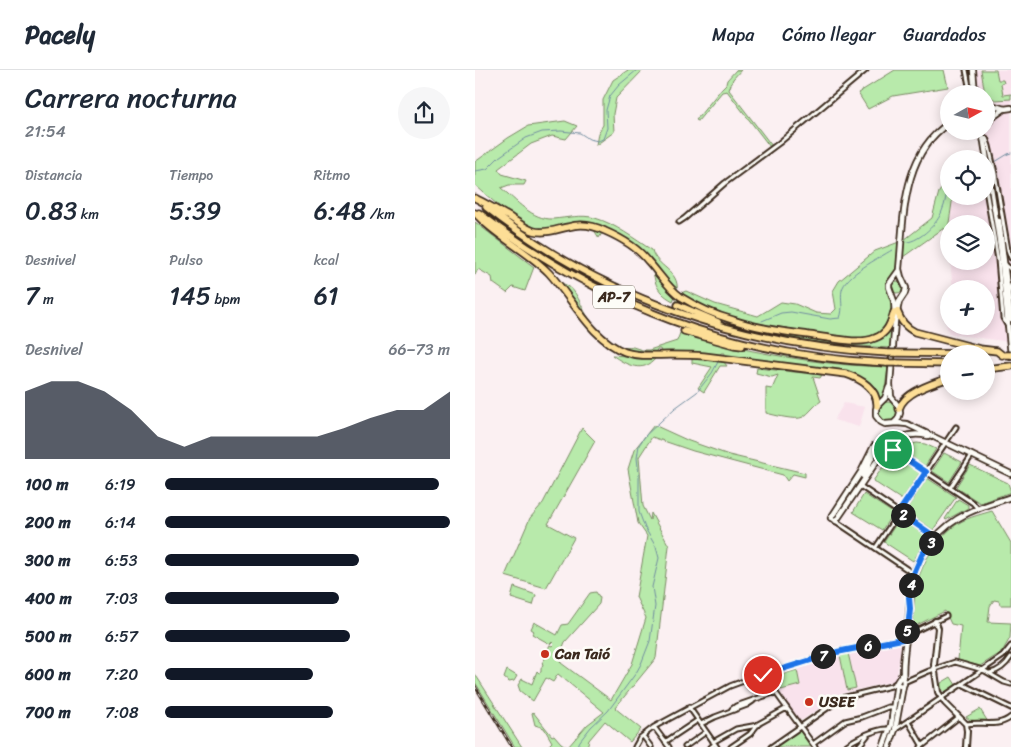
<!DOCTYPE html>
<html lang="es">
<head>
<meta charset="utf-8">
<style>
	:root { --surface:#fff; --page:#f6f6f7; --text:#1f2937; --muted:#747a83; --line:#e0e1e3; --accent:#111827 }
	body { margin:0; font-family:Sriracha,sans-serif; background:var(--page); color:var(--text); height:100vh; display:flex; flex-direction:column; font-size:19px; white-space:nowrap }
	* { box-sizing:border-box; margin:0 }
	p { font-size:16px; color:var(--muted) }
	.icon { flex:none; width:28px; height:28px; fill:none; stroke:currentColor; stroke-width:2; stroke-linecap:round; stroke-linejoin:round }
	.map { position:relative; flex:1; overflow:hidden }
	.panel { display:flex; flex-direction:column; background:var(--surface); width:475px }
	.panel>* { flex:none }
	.needle { width:32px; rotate:82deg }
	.fabs { position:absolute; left:465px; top:15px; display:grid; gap:10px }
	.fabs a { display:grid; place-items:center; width:55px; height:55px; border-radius:50%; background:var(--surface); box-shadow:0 2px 12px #0003; font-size:25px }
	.pin { position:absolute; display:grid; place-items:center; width:42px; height:42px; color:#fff; margin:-21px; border:2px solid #fff; border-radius:50%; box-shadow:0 1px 5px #0007 }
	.km { position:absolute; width:25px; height:25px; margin:-12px; border-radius:50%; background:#222; color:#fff; font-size:14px; line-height:25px; text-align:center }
	.round { display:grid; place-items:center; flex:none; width:52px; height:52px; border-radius:26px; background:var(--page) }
	.head { display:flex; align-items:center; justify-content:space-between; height:85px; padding:0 25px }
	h1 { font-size:28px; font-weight:600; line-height:38px }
	.metrics { display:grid; grid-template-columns:repeat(3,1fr); gap:8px; height:85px; padding:5px 25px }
	.metrics div { display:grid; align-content:center }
	.metrics b { font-size:25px; font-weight:600 }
	.metrics small { font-size:14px; font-weight:400 }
	.metrics p { font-size:14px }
	.chart { height:140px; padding:10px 25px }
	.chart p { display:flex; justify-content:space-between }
	.chart svg { width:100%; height:90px; margin-top:5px; fill:var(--accent); opacity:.7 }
	ul { padding:0 25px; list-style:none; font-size:16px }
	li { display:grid; grid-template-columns:80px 60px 1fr; align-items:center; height:38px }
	li i { height:12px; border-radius:6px; background:var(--accent) }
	header { display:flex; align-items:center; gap:30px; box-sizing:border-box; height:70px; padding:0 25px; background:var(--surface); border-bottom:1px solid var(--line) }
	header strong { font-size:24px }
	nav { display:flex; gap:28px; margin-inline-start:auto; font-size:18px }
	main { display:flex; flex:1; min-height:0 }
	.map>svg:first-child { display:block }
	.built { fill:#f9e2ec }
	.green { fill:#b8eaab; stroke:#7a8a64 }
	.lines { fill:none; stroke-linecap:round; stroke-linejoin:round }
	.stream { stroke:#728ea0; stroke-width:1 }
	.minor-casing { stroke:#3b2a1e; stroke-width:7 }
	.tertiary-casing { stroke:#3b2a1e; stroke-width:8 }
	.secondary-casing { stroke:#3b2a1e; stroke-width:8 }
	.motorway-casing { stroke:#3b2a1e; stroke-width:9 }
	.minor { stroke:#fdfcf7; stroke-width:3 }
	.tertiary { stroke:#fdfcf7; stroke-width:4 }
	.secondary { stroke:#fdfcf7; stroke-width:4.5 }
	.motorway { stroke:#fdde96; stroke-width:5.5 }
	.rail-casing { stroke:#3b2a1e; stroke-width:3 }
	.rail { stroke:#fdfcf7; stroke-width:1; stroke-dasharray:4; stroke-linecap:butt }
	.motorway-bridge-casing { stroke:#3b2a1e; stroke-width:9; stroke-linecap:butt }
	.motorway-bridge { stroke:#fdde96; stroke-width:5.5 }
	.route-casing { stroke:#fff; stroke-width:10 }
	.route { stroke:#1a73e8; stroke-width:6 }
	.poi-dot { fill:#c8321e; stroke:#fdfcf7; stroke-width:2 }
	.labels { text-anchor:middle; stroke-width:5; stroke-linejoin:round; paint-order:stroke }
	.shield { fill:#fdfcf7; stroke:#75695f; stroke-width:1 }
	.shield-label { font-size:14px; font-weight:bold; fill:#3b2a1e }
	.poi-label { font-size:15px; font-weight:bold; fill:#3b2a1e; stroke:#fdfcf7; text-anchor:start }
</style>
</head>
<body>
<header>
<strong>Pacely</strong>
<nav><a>Mapa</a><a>Cómo llegar</a><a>Guardados</a></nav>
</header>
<main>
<section class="panel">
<div class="head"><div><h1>Carrera nocturna</h1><p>21:54</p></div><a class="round"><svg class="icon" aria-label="share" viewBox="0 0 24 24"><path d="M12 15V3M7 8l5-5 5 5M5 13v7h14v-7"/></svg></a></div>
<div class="metrics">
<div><p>Distancia</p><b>0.83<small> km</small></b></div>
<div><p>Tiempo</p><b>5:39</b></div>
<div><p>Ritmo</p><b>6:48<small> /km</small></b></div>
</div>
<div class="metrics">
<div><p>Desnivel</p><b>7<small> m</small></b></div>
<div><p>Pulso</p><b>145<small> bpm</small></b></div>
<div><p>kcal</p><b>61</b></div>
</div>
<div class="chart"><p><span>Desnivel</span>66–73 m</p>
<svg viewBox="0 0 160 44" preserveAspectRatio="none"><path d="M0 44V11L10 6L20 6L30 11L40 20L50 33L60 38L70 33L80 33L90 33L100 33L110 33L120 29L130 24L140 20L150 20L160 11V44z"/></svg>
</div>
<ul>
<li><b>100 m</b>6:19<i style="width:96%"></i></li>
<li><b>200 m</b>6:14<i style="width:100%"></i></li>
<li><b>300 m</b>6:53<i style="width:68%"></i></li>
<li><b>400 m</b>7:03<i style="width:61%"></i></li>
<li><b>500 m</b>6:57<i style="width:65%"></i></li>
<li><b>600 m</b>7:20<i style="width:52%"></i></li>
<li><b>700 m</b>7:08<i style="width:59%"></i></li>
</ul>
</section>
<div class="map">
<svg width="536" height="677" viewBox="0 0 536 677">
	<rect width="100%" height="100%" fill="#fbf0f2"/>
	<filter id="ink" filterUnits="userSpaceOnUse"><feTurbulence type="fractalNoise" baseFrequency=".02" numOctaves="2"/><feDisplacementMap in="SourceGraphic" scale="10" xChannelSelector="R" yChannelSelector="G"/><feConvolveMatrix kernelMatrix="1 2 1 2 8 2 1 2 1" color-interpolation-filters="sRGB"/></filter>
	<g filter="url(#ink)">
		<path class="built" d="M500,0H536V272L474,264L467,241L474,237V256H511V219H478L475,191H511V154H474L478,126H511V89H509L505,64V61H511V24H504Z
			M369,333L390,337L384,357L359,350Z
			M423,572L426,573L422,606L419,611L365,624L327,650H324L294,607L295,604L360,584Z"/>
		<path class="green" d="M153,0H168L141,28L138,44L139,62L121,75L123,63L128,55V30L138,10Z
			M261,0H266L258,9L254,20L297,76L295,77L252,21L247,22L223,51L221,50L247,18L251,14L252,10Z
			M420,0H469L473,17L418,26L393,39L383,23Z
			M506,0H521L523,10H528L529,13L526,14L528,25L536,24V29L521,30L511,25V24H510Z
			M90,51L102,56L91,69L77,66L56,74L23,99L27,104L51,111L49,115H34L26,118C41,130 57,150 78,149C92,148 107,144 120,148C141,154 159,169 177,180C181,197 205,200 202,221C191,209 181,194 169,183C160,174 135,159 123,155C114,153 106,151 96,153C86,154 77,159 66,159C48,160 14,127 0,115V92L33,68L53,56Z
			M474,108V126H478L472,166L469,158L428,187L429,170L457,148L464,122Z
			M0,152L59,197L50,221L38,217L32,223L18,213L17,207L3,199L0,205Z
			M117,157L142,168L166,185L201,224L198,231C189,226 183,221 180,211C179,206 178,201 175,196C162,180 145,172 127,163L124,168L119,160L116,159Z
			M424,172L421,201L414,210L411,216L412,222L417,232L414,250L407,261L396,267L383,268L364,267L282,253L259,248L242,242L224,234L206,223L211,221L240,234L283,246L306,232L320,234L341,243L356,244L361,239L358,221L364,211L400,181Z
			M416 217a6 6 0 1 1 12 0a6 6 0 1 1-12 0Z
			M86,213C101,217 103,230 110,242C118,256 140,282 158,277L167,280H174L202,271L205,263L207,262C224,267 242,273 259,277C309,288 362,296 413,297L409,325L404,330L384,307L249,286L250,283H246L244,286L186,283L185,279H182L181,282L182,283C174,283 165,284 158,283C124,273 105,240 86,213Z
			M204,226L257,252L390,273L417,254L415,278C366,275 316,271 270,258C246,251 223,241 201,232Z
			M137,285L181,288C168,304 151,295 137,285Z
			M217,287L249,292L252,296H245L229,322L223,318L237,297L217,293Z
			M282,298L347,305L345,308L338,307L346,331C339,335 335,343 328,347C321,351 299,345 291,343V318L297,319L303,305L297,307L281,303Z
			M403 342a10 10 0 1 1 20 0a10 10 0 1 1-20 0Z
			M179,355L214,371L254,385L330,403V407L318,404L312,411L308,405L218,381L177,367L164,387L168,436L175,450L176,443L194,476L181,588L140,638L166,659L155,672L130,651L114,670L112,677H93L112,655L129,642L83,604L78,612L71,608L58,631L45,621L43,615L47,609L57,614L62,601L64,603L66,602V599L68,594L67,593L73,584L71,582L75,575L77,576L79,574L77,572L75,574L57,564L59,561L56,559L59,552L82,565L87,555L93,554L115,523L121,522L125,528L124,534L90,572L84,587L86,593L136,630L157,594L171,548L161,527L172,466L163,453L153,399L159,380Z
			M107,358L120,371L73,454L99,468L71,518L30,506L55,448L68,433Z
			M442,373L450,374L461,379L450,396L423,378L432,375Z
			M469,383L487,392L474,412L457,401Z
			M417,384L445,403L427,430L398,411Z
			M495,395L533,413L536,422L505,433L481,417Z
			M452,408L481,427L458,460L430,441Z
			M389,424L418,443L407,460L378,442Z
			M483,429L493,435V438L471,450L470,449Z
			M517,441L536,473V535H525L524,531L519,530L515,536L513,552L536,553L535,568L527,582L505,596L483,590L486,556L476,554L470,541L438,557C439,545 439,534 440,522C444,498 459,472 478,457C489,448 504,445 517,441Z
			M425,448L454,467L438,491L409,472Z
			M39,517L61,525L58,535L36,528Z
			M373,583L381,618L372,620L365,585Z
			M32,600L42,606L39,611L34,612L29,608Z
			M322,600L325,615L306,620L302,606Z
			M0,604L47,677H40L0,612Z
			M476,607L481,615L471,622C466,621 466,617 466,613Z
			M505,639L513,652L495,650L491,647Z
			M58,642L77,666L79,665L86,673L92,677H72L77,672L69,658L60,655L57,643Z
			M321,661L326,662L336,677H298Z"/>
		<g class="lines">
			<path class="stream" d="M520,92L533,84L536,83
				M0,101L12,99L24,87L51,68L67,62L86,61L105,63L114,69L123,71L128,69L132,58L131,40L135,26L144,15L162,0
				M432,172C445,171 463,153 467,141C471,133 470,125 474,117
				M287,251L306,243L316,242L355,249L365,248C369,238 365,229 367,220C370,205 404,188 417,180
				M102,677L105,671L116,657L133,641L161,603L166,594L175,571L180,536L177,517L184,488L181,477L170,458L164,442V406L162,388L164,375L171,365L200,338L222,322L237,303L244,290"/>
			<g class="minor-casing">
				<path id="minor" d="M490,24L494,16L491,0
					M474,32V37
					M511,68L514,76L520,103L533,180L536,188
					M511,120L523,190L528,248L532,255
					M204,152L210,148L250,113L304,73L391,0
					M530,194L536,200
					M534,222L536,215
					M412,376L498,433L503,439
					M385,416L460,467
					M475,418L497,385
					M356,448L439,504
					M401,477L481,357
					M432,565L471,546
					M515,603C524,601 531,595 536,587
					M288,605L340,677
					M429,612L454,601L480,592L501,598L510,601L529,612L536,614
					M487,614L536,638
					M214,637L242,677
					M257,639L261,636L301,622
					M433,651L447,675
					M226,654L240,647L272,635L278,631
					M491,654C507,651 523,658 536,647
					M179,657L194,677
					M421,659L528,586L536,576
					M168,666L176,677
					M190,672L223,650
					M238,672L261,659L283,655
					M338,674L370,651L387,647L413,637H419
					M160,677L165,668L179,657L255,616L274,609L362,582L431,568
					M210,677L231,662
					M236,677L240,674
					M256,677L275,664L283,654L312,638
					M296,677L367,628L416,616L422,612
					M369,677C379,669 402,658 414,659
					M383,677L392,666
					M446,677L484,647"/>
			</g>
			<g class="tertiary-casing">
				<path id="tertiary" d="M460,551L463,558L459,595L463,622L470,633L491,654L492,661L491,677"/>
			</g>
			<g class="secondary-casing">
				<path id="secondary" d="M498,0L500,24
					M511,30C521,36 521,47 511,54
					M517,35L529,39L536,38
					M518,47L529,39
					M506,61L509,72L526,182L536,286
					M524,151L536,249
					M420,245L419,231L414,217V214L424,200
					M414,317L410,328L403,335L401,339V346L406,352L410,354L422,353L432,354L536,404
					M419,353L423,349L425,343L424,337L416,327L415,314L420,251L424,232L430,223L431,218L426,207L424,199C429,148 426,85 474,53
					M388,406L402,377
					M356,448L386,402L399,376
					M361,451L412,376C424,366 438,362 453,366
					M423,615L426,616L429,614C426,594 431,573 433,553C435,539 434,525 437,511C444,481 466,456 493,443C507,436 522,432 536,427
					M408,677L416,655L422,612L427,604
					M414,677L420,660L428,616"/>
			</g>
			<g class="motorway-casing">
				<path id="motorway" d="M0,128C12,134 24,141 36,148C44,153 51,159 59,161C71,164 82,159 93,157C106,153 118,155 130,161C146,168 162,177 173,191C184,203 192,217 206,227C222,237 240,245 258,250C284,259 313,262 340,266C357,268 384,275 400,268C412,264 416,253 419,242
					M11,137C126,228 268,276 413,283
					M0,143C21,167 52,180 74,203C97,228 117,270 150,282C164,287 180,285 195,285C207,285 218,285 229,286L371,304C386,309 403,319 402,336
					M4,143C126,236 258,286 412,293
					M203,235L243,252
					M422,241C426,251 430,257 440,262L505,279L522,281L527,285
					M209,261L259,275L267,276
					M421,283L503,284
					M421,293L474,294
					M511,299L536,296
					M424,339C429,322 459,313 474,308"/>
			</g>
			<use href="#minor" class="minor"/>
			<use href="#tertiary" class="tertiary"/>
			<use href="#secondary" class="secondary"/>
			<use href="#motorway" class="motorway"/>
			<g class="rail-casing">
				<path id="rail" d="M0,616L37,677"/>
			</g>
			<use href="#rail" class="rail"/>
			<g class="motorway-bridge-casing">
				<path id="motorway-bridge" d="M413,283H421
					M530,285H536
					M412,293H421"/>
			</g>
			<use href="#motorway-bridge" class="motorway-bridge"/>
		</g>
	</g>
	<g class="lines" filter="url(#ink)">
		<g class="route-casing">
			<path id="route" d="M288,605L362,582L432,568L435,539L434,527L438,506L447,485L460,467L424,442L451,402L418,380"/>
		</g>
		<use href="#route" class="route"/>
	</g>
	<g class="poi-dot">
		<circle cx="70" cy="584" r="5"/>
		<circle cx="334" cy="632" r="5"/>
	</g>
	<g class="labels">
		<rect class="shield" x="118" y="215.5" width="42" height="23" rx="4"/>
		<g class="shield-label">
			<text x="139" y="232">AP-7</text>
		</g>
		<g class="poi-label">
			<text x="80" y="589">Can Taió</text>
			<text x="344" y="637">USEE</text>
		</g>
	</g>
</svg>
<div class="fabs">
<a><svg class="needle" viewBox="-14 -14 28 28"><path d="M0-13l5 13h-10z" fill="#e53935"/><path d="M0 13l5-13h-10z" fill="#747a83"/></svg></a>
<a><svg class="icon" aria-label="locate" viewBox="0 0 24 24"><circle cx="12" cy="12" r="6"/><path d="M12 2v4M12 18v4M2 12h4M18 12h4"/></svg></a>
<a><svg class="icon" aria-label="layers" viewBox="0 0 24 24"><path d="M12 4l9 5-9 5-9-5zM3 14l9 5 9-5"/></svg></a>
<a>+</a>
<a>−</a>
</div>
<div class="pin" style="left:418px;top:380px;background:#1e9e55"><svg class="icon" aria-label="arrive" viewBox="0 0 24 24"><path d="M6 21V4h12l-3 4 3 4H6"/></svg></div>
<div class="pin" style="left:288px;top:605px;background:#d93025"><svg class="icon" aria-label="check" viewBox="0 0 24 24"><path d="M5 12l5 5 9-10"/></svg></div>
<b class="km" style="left:428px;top:445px">2</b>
<b class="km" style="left:456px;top:473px">3</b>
<b class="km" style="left:436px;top:515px">4</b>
<b class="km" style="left:432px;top:561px">5</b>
<b class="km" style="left:393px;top:576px">6</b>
<b class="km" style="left:348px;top:586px">7</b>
</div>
</main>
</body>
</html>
